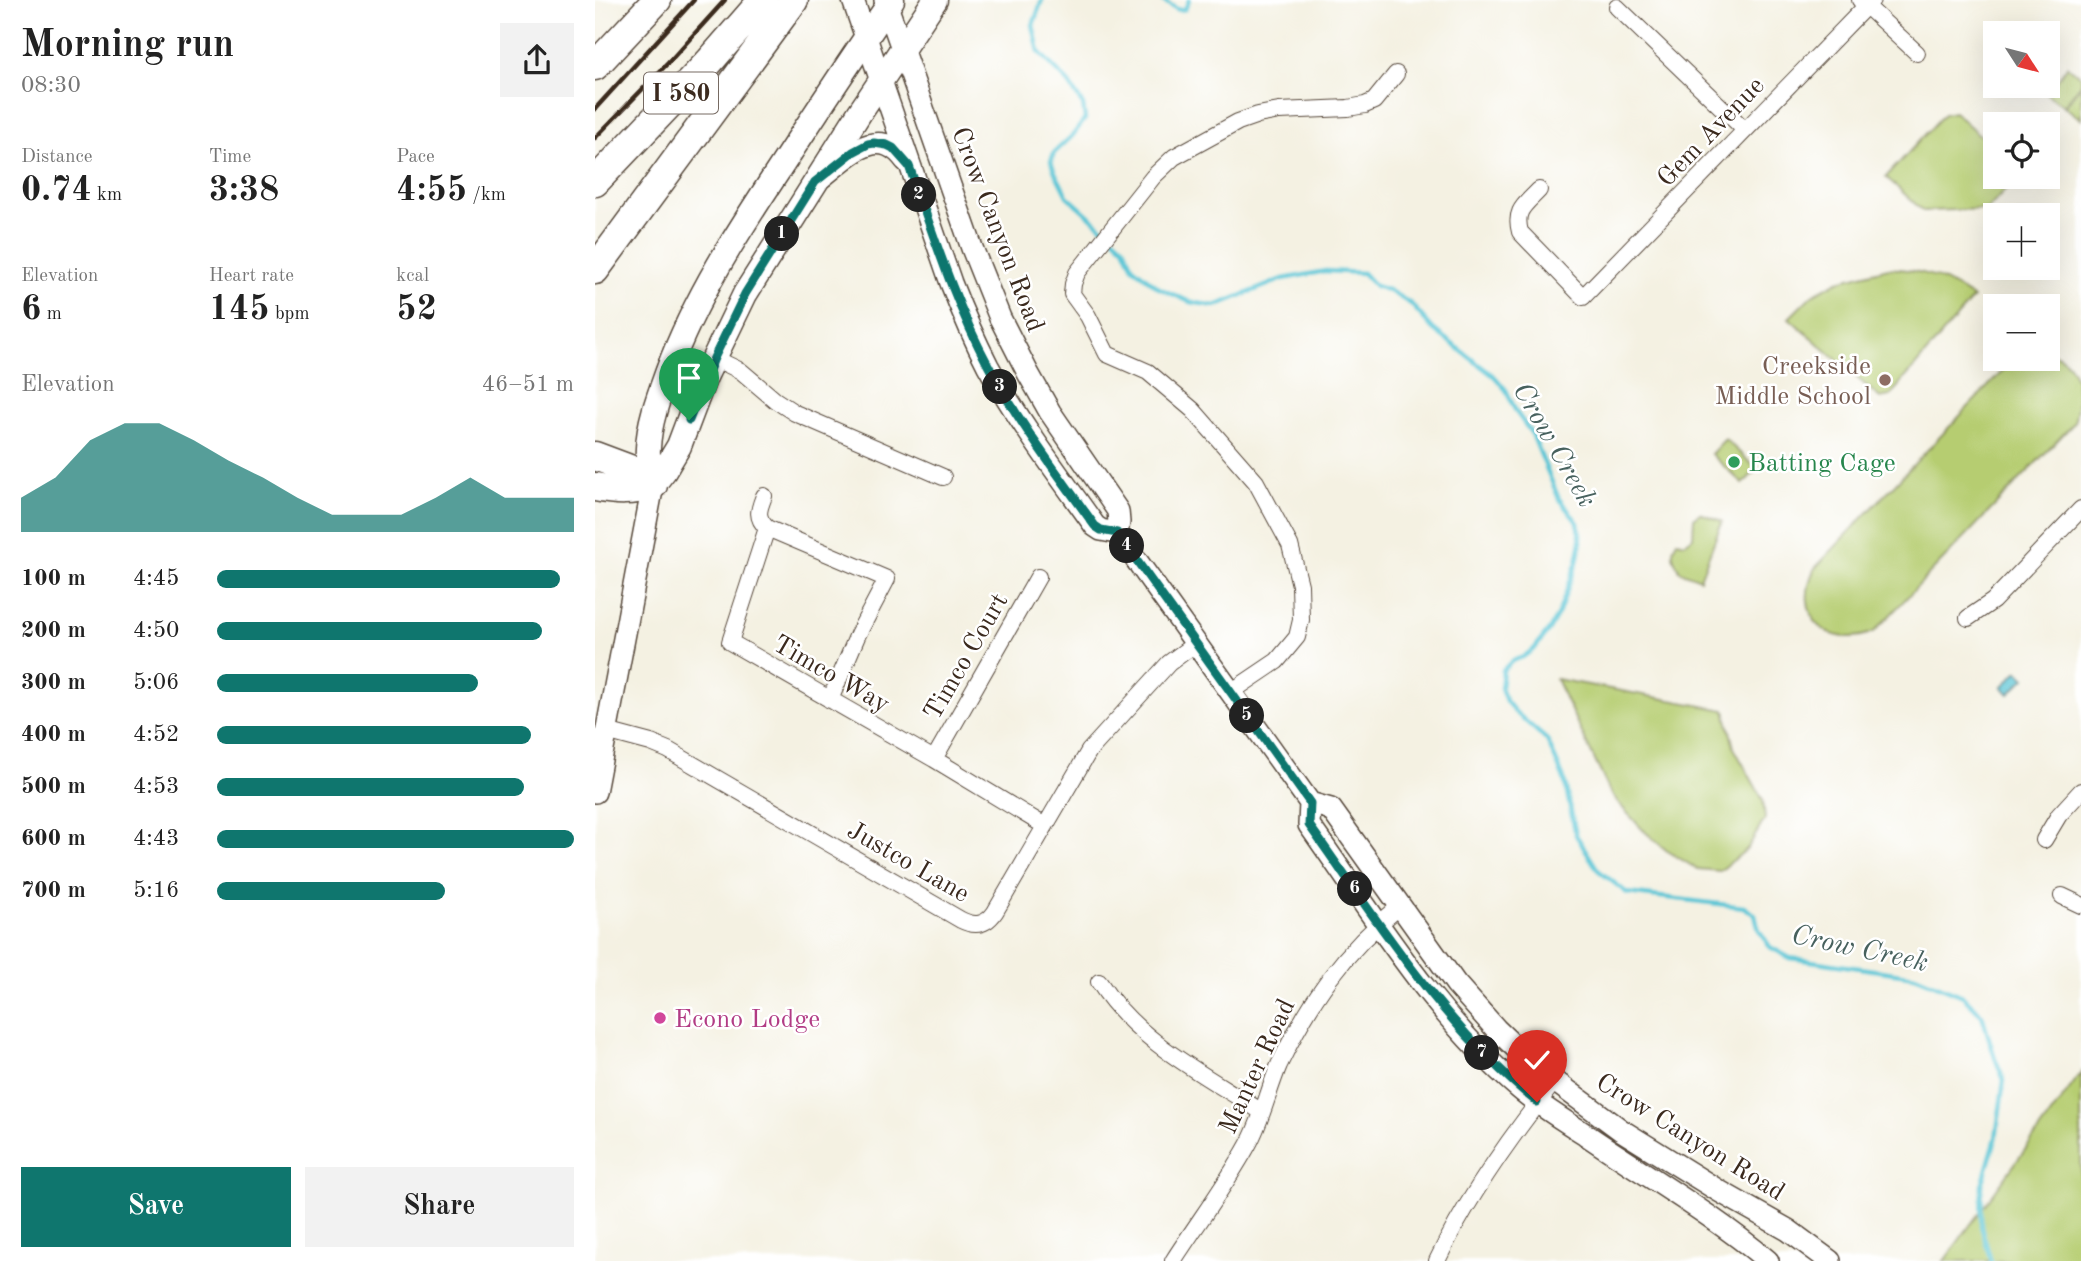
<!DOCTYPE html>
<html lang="en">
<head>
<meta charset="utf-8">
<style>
	:root { --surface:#fff; --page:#f2f2f2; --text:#222; --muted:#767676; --accent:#0f766e }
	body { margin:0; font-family:"Old Standard TT",serif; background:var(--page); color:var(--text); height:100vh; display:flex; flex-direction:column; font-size:26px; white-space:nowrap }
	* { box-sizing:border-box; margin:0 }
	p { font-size:23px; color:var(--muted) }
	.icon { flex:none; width:38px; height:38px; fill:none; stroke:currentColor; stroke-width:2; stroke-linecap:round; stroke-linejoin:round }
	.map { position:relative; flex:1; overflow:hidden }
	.side { display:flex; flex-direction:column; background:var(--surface); width:595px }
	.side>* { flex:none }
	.needle { width:46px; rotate:126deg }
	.controls { position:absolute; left:1388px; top:21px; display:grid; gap:14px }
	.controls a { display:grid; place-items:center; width:77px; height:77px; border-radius:0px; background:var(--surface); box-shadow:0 7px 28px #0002; font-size:35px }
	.pin { position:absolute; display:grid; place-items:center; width:60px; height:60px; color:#fff; margin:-72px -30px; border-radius:50% 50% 50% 0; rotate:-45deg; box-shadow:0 0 7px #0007 }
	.pin .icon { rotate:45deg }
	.km { position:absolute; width:35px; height:35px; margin:-18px; border-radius:50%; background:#222; color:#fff; font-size:19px; line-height:35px; text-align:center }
	.round { display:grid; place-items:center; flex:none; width:74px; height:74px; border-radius:0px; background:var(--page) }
	.head { display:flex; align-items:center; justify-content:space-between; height:119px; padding:0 21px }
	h1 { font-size:38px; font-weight:600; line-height:52px }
	.metrics { display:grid; grid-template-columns:repeat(3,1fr); gap:10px; height:119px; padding:7px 21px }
	.metrics div { display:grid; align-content:center }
	.metrics b { font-size:35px; font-weight:600 }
	.metrics small { font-size:19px; font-weight:400 }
	.metrics p { font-size:19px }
	.chart { height:196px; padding:14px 21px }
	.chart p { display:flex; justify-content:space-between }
	.chart svg { width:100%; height:126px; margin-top:7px; fill:var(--accent); opacity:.7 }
	.button { display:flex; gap:14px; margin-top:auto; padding:14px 21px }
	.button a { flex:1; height:80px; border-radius:0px; background:var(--accent); color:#fff; font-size:28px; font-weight:600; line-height:80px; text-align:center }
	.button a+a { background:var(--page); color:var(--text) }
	ul { padding:0 21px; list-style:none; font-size:23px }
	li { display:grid; grid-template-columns:112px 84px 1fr; align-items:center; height:52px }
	li i { height:18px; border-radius:9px; background:var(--accent) }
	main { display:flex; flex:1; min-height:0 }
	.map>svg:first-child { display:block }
	.green { fill:#b6cd71; stroke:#787c48; stroke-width:2 }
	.water { fill:#5cc6d6; stroke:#4c787a; stroke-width:2 }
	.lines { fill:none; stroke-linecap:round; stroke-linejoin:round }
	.stream { stroke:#5cc6d6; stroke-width:4.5 }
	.minor-casing { stroke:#57483b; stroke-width:18 }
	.secondary-casing { stroke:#57483b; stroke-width:24 }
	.primary-casing { stroke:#57483b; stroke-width:27 }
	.motorway-casing { stroke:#57483b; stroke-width:31 }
	.minor { stroke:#fff; stroke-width:16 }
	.secondary { stroke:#fff; stroke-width:21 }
	.primary { stroke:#fff; stroke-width:24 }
	.motorway { stroke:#fff; stroke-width:28 }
	.rail { stroke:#3b2a1e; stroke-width:4.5 }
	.route-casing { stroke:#fff; stroke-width:14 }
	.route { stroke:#0f766e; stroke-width:9 }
	.education-dot { fill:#8d6e63; stroke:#fff; stroke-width:2.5 }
	.leisure-dot { fill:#2e9e5b; stroke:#fff; stroke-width:2.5 }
	.hotel-dot { fill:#d1479c; stroke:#fff; stroke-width:2.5 }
	.labels { text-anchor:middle; stroke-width:5; stroke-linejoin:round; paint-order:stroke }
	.shield { fill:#fff; stroke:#766a62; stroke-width:2 }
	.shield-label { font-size:24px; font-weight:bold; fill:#3b2a1e }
	.street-label { font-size:26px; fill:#3b2a1e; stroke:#fff }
	.education-label { font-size:26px; fill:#785e54; stroke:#fff; text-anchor:end }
	.leisure-label { font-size:26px; fill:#27864d; stroke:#fff; text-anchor:start }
	.hotel-label { font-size:26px; fill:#b23c85; stroke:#fff; text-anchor:start }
	.water-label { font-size:28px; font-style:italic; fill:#47615e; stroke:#fff }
</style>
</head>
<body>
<main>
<section class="side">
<div class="head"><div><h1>Morning run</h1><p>08:30</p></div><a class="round"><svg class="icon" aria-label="share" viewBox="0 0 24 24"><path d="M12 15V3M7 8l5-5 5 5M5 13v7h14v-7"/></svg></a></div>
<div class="metrics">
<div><p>Distance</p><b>0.74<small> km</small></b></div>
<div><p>Time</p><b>3:38</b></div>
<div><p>Pace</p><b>4:55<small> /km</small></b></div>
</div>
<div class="metrics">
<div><p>Elevation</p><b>6<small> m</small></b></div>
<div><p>Heart rate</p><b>145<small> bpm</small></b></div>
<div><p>kcal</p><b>52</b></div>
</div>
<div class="chart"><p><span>Elevation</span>46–51 m</p>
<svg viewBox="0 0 160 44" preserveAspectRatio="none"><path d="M0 44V32L10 25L20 12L30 6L40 6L50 12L60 19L70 25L80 32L90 38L100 38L110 38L120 32L130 25L140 32L150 32L160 32V44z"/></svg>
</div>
<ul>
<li><b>100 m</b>4:45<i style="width:96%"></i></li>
<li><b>200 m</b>4:50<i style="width:91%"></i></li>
<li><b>300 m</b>5:06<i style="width:73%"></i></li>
<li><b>400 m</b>4:52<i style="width:88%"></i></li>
<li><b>500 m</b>4:53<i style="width:86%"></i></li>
<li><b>600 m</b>4:43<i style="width:100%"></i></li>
<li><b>700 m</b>5:16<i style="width:64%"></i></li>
</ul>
<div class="button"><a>Save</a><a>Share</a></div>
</section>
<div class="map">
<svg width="1486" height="1261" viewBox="0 0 1486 1261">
	<rect width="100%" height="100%" fill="#fff"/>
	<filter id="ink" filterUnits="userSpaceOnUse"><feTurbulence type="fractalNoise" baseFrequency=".0143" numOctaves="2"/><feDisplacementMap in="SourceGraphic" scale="14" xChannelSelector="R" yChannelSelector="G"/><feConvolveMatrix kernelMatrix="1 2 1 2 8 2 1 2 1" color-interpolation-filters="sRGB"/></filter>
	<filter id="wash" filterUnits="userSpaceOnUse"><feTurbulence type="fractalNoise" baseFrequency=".00686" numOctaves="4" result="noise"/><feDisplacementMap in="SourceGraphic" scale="28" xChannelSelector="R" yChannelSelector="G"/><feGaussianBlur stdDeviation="1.57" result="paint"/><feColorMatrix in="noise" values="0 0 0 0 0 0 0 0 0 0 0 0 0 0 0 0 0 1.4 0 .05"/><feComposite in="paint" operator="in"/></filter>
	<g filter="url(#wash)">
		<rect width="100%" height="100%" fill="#f4f1e2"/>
		<path class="green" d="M1472,66L1486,76V83L1469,106L1452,94Z
			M1486,85V119L1470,107Z
			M1359,112L1400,149V177H1422L1393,209L1328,211L1291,177L1349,114Z
			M1293,268C1332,271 1345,276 1378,298L1295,396L1285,398L1194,318L1217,295L1243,281Z
			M1453,352C1486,360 1486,395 1479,423L1279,632C1231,651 1197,614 1220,568L1419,359H1452Z
			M1130,439L1162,469L1148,484L1116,454Z
			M1105,513L1127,521L1105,579L1085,571C1079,559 1074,554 1082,541L1090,543L1098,537L1099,518Z
			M961,679L1130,710L1139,748L1168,800L1170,819L1152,849L1125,871L1102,869L1071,850L1048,830L1025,805L1014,790Z
			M1486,1073V1261H1349Z"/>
		<path class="water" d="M1423,671L1430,678L1414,694L1407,687Z"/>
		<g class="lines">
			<path class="stream" d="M447,0L438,25L444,52L473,82L488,105L490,119L478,135L459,153L456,161L458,168L472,196L529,247L538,267L564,288L595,302L620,306L688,279L731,271L768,273L780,286L793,290L816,304L838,329L900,377L911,390L921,412L937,434L964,499L983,523L986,541L982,562L964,612L954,630L940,648L928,657L917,661L908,670L906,688L911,701L919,711L952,740L969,779L981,835L1003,870L1032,893L1149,907L1160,915L1164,930L1175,947L1195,958L1320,976L1368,996L1387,1015L1400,1058L1409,1080L1401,1138L1387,1185L1386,1226L1396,1261
				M566,0L584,10L590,9L594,0"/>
		</g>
	</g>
	<g filter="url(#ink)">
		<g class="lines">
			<g class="minor-casing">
				<path id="minor" d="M1265,0L1322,53
					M1022,7L1150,130
					M944,190C930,205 919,210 925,232L988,297L1277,0
					M119,358L146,371L180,400L200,413L348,477
					M169,496C164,509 160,517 172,528L135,642L339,759L450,826
					M172,528L292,579L263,634L235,700
					M1373,618L1398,601L1486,509
					M636,692L682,661L702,637L706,620L705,585L695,545L661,482L598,410L553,372L512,354L493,316L477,294L478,284L482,273L558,177L579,157L643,122L663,115L684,111L753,108L770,105L779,101L801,74
					M11,731L56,743L73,750L366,920C380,927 391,925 400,912L494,751L574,663L601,643
					M339,759L443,577
					M1449,840L1464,815L1486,791
					M1467,896L1486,905
					M504,982C541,1041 610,1075 667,1112
					M578,1261C603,1222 631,1185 653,1145C667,1120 673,1091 684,1065C715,1000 748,952 805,906
					M842,1261C872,1198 916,1136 959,1082"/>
			</g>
			<g class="secondary-casing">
				<path id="secondary" d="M258,0L356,283C367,311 379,339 393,366C424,422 463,474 500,526L506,530L522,533L715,803L736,809L861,984L901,1029L942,1068L1026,1130L1124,1191L1193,1230L1235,1261
					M290,0L377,248L405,318L433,373L455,412L523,511L524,522L522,533
					M227,177C254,156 283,123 311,161
					M0,792L58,485
					M715,803L714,825C779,916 839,1016 925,1089C945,1106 968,1120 990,1134C1051,1176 1116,1213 1173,1261"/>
			</g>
			<g class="primary-casing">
				<path id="primary" d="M58,485L69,471L84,446L110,377L150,294L265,112L340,0
					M58,485C55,473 52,461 53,448C54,422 64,396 73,371C100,298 142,233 185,168C222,111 259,55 297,0"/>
			</g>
			<g class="motorway-casing">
				<path id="motorway" d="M0,66L62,0
					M0,182L115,61L168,0
					M0,270L199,0
					M0,456L40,471L58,485C38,492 21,491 0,487"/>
			</g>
			<use href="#minor" class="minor"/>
			<use href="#secondary" class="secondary"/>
			<use href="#primary" class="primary"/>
			<use href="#motorway" class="motorway"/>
			<path class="rail" d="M0,109L99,0
				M0,138L73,63L130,0"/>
		</g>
	</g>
	<g class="lines" filter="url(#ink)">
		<g class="route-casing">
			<path id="route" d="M94,420L119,358L150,294L220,182L258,152L273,144L279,143L292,145L298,148L314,166C338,233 359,302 393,365C423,422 463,474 500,526L506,530L522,533L715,803L714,825C784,923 848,1026 942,1102"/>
		</g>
		<use href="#route" class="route"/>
	</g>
	<circle class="education-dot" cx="1290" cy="380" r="7"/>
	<circle class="leisure-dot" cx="1139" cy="462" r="7"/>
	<circle class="hotel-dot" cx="65" cy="1018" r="7"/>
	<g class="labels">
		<rect class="shield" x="49" y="72.5" width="74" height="41" rx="5"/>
		<g class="shield-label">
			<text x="86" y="101">I 580</text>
		</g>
		<g class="street-label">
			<text transform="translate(1115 131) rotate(-46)" y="9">Gem Avenue</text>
			<text transform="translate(404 229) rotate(69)" y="9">Crow Canyon Road</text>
			<text transform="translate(370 656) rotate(-60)" y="9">Timco Court</text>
			<text transform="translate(237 673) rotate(30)" y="9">Timco Way</text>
			<text transform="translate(314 861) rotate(30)" y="9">Justco Lane</text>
			<text transform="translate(661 1066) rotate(-65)" y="9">Manter Road</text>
			<text transform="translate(1096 1136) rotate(32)" y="9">Crow Canyon Road</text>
		</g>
		<g class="education-label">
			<text x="1276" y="374">Creekside<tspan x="1276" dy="30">Middle School</tspan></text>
		</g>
		<g class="leisure-label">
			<text x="1153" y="471">Batting Cage</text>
		</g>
		<g class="hotel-label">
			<text x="79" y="1027">Econo Lodge</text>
		</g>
		<g class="water-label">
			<text transform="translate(961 444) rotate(60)" y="10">Crow Creek</text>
			<text transform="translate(1265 947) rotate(12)" y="10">Crow Creek</text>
		</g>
	</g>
</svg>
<div class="controls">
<a><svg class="needle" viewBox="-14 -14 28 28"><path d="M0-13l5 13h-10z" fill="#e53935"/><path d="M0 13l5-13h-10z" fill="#767676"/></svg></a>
<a><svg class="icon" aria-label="locate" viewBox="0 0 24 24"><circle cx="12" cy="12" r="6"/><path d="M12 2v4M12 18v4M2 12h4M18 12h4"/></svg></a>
<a>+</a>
<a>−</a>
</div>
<div class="pin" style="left:94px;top:420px;background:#1e9e55"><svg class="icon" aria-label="arrive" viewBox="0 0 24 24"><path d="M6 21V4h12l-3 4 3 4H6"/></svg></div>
<div class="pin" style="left:942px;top:1102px;background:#d93025"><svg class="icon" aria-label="check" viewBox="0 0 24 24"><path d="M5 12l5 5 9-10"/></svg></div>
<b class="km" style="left:187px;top:234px">1</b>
<b class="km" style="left:324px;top:195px">2</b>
<b class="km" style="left:405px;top:387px">3</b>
<b class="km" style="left:532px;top:546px">4</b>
<b class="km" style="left:652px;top:716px">5</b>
<b class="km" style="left:760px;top:889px">6</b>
<b class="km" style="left:887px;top:1053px">7</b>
</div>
</main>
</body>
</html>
